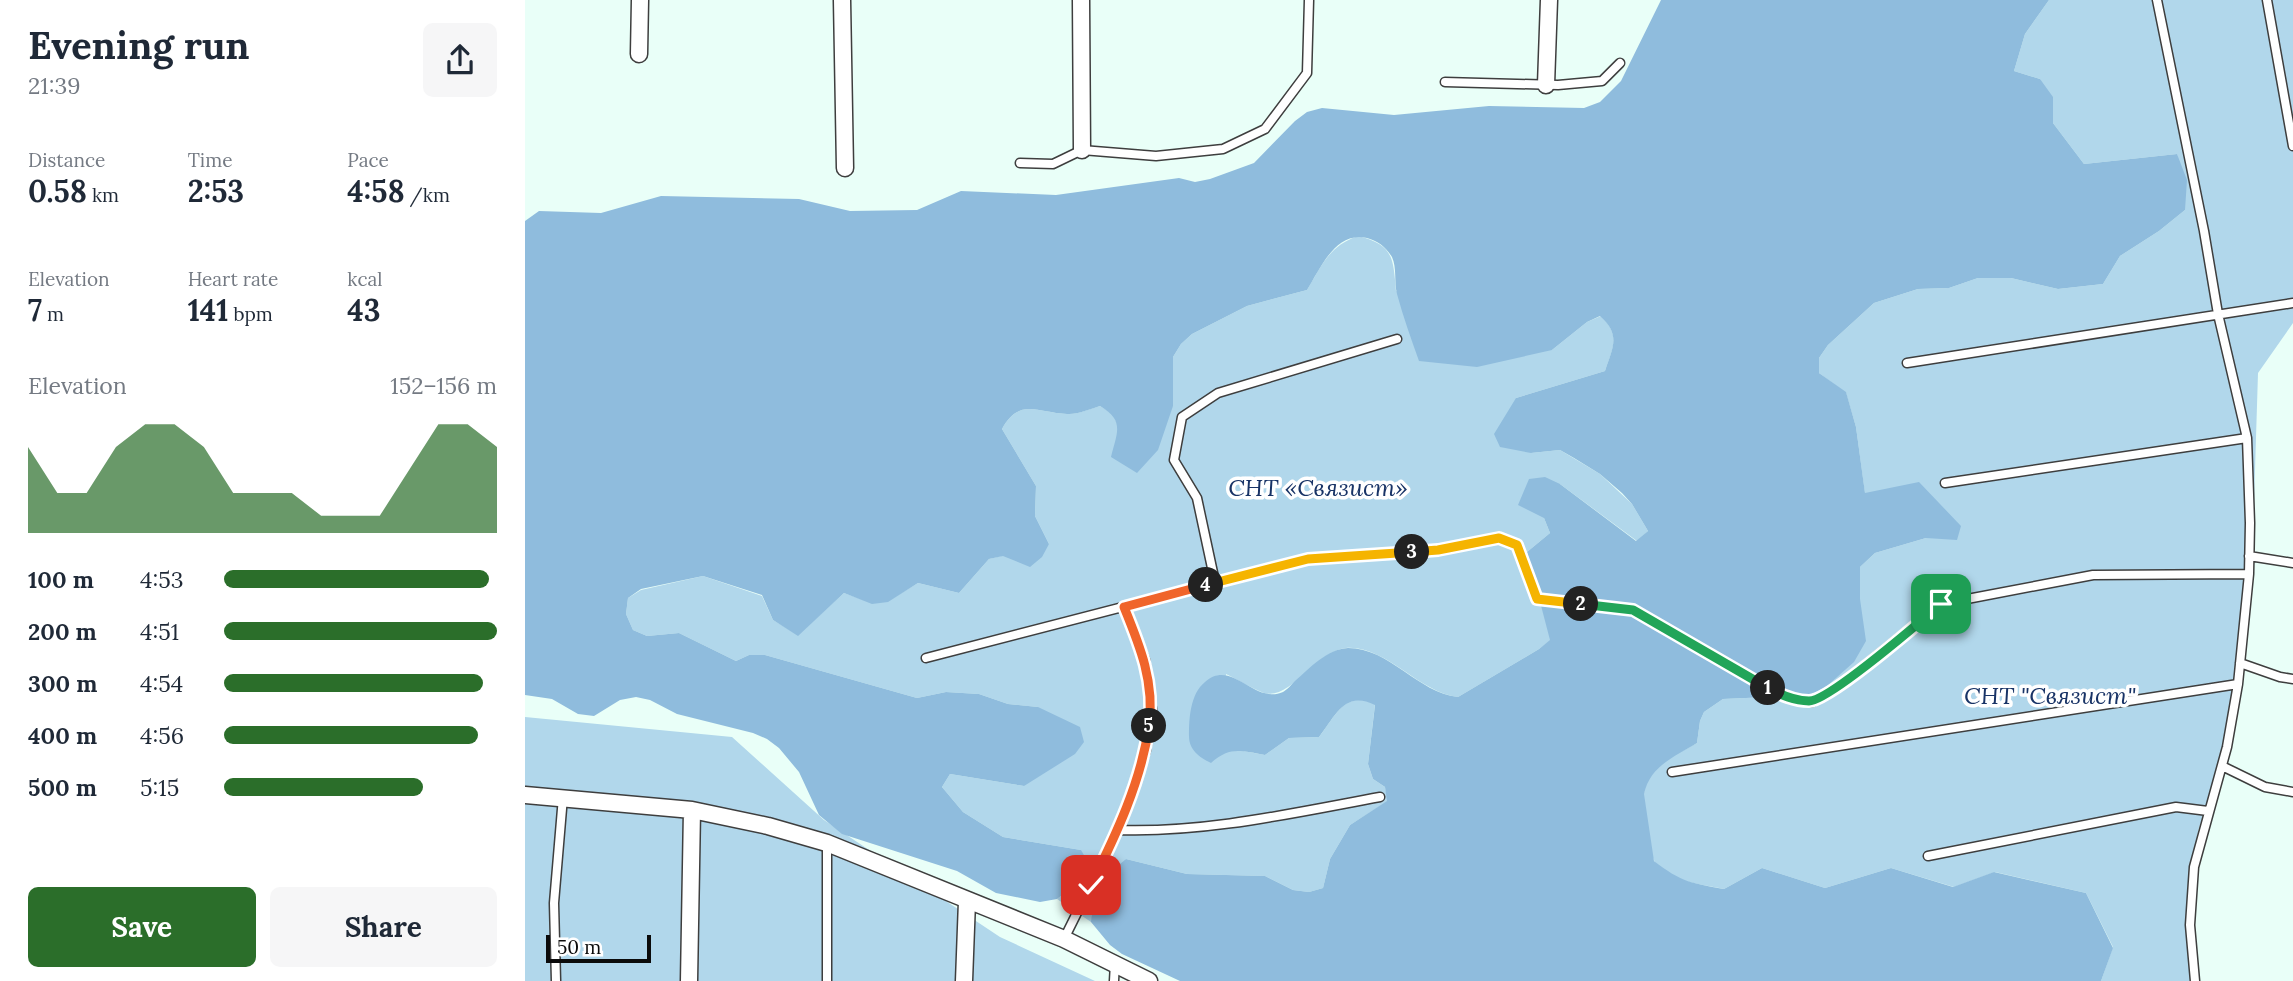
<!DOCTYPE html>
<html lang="en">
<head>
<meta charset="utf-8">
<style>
	:root { --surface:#fff; --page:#f6f6f7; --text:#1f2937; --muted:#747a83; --accent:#2b6e2a }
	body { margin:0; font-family:Lora,serif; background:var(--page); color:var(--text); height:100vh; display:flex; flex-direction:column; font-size:26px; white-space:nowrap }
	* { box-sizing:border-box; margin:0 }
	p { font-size:23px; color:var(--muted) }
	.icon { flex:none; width:38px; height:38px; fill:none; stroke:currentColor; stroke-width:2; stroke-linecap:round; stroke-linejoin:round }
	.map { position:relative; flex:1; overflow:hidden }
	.sheet { display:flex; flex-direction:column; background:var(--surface); width:525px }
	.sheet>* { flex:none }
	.scale { position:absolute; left:21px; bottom:18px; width:105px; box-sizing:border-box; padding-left:7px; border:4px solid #0b0b0b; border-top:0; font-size:19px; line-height:24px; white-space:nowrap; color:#0b0b0b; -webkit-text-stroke:5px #fff; paint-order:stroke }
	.pin { position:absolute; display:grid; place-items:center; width:60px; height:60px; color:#fff; margin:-30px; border-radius:14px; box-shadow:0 4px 10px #0006 }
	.km { position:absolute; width:35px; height:35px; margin:-18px; border-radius:50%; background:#222; color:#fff; font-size:19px; line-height:35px; text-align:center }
	.round { display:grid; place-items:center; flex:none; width:74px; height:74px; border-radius:10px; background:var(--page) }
	.headline { display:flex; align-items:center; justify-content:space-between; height:119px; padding:0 28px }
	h1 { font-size:38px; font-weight:700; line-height:52px }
	.metrics { display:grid; grid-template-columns:repeat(3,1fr); gap:10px; height:119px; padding:7px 28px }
	.metrics div { display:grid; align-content:center }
	.metrics b { font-size:30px; font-weight:700 }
	.metrics small { font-size:19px; font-weight:400 }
	.metrics p { font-size:19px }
	.chart { height:196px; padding:14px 28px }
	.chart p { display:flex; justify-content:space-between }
	.chart svg { width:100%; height:126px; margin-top:7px; fill:var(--accent); opacity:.7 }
	.cta { display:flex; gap:14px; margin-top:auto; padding:14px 28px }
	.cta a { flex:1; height:80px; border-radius:10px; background:var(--accent); color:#fff; font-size:28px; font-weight:700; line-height:80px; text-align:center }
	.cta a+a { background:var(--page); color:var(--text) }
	ul { padding:0 28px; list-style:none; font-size:23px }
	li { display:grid; grid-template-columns:112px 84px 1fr; align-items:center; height:52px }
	li i { height:18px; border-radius:9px; background:var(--accent) }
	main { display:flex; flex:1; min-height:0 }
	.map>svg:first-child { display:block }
	.green { fill:#b1d7eb }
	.forest { fill:#8fbcdd }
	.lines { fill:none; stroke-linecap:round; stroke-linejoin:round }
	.service-casing { stroke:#3e3e3e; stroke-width:11 }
	.minor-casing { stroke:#3e3e3e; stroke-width:19 }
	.service { stroke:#fff; stroke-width:8 }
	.minor { stroke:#fff; stroke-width:16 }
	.split-1-casing { stroke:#fff; stroke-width:14 }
	.split-2-casing { stroke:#fff; stroke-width:14 }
	.split-3-casing { stroke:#fff; stroke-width:14 }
	.split-4-casing { stroke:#fff; stroke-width:14 }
	.split-5-casing { stroke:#fff; stroke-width:14 }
	.split-6-casing { stroke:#fff; stroke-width:14 }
	.split-1 { stroke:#22a559; stroke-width:9 }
	.split-2 { stroke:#22a559; stroke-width:9 }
	.split-3 { stroke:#f5b400; stroke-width:9 }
	.split-4 { stroke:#f5b400; stroke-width:9 }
	.split-5 { stroke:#f0652b; stroke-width:9 }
	.split-6 { stroke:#f0652b; stroke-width:9 }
	.labels { text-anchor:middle; stroke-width:7; stroke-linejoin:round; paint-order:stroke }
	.park-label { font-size:24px; font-style:italic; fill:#183366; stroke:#fff }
</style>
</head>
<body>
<main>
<section class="sheet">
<div class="headline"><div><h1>Evening run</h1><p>21:39</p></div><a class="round"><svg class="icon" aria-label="share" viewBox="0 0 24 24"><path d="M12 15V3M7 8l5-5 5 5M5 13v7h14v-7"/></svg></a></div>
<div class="metrics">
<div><p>Distance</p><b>0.58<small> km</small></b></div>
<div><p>Time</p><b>2:53</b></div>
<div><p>Pace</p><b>4:58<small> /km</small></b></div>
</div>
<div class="metrics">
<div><p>Elevation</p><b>7<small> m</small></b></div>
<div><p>Heart rate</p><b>141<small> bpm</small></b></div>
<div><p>kcal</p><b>43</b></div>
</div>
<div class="chart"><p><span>Elevation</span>152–156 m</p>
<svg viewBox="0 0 160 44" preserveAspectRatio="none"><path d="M0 44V14L10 30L20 30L30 14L40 6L50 6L60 14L70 30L80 30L90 30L100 38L110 38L120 38L130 22L140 6L150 6L160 14V44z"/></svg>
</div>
<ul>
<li><b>100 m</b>4:53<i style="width:97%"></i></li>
<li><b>200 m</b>4:51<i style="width:100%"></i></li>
<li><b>300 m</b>4:54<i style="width:95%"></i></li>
<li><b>400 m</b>4:56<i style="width:93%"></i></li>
<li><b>500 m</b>5:15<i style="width:73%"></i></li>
</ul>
<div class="cta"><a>Save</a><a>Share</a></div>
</section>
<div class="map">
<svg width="1768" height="981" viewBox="0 0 1768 981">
	<rect width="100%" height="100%" fill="#e9fff8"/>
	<path class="green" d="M1524,0H1768V323L1733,373L1728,535L1713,708L1673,831L1667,913L1675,981H1576L1588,947L1561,893L1470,872L1429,887L1366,868L1300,888L1237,868L1199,889C1175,884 1146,882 1130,862C1124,853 1118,804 1119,793C1120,784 1127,771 1134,765C1145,756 1160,750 1172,743L1175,721L1179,712L1198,699L1285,695L1335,599V567L1350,553L1401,538L1340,494L1331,427L1321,393L1294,373V358L1303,345L1349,303L1393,289L1424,288L1453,278H1486L1533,289L1578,284L1595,256L1634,231L1660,210L1652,154L1559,164L1528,123L1515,79L1489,71L1500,34Z
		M833,236C869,245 868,258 871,291L1027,350L1062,322L1076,316C1096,336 1088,347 1080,371L991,398L1006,453L1035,450L1075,474L1107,504L1123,531L1112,541L1035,484L1019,518L1025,533L1002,552L1026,640L1014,649L933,697C894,693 861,645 821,648C791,651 765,701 739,693C726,688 713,680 701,674L698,752L713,750L740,755L764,738L794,737C811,715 820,690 850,704L843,764L848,779L860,787L863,801L825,825L805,859L798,888L784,892L768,890L740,876L662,874L601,859L567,908L566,922L532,899L558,878L556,850L478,837L438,812L417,787L425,774L499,786L513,707L483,704L454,694L421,692L392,698L240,655H224L211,661L154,633L122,636L108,630L101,614L103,598L116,590L178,576L237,596L248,620L273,635L319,593L347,603L363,601L393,583L434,593L464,559L524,544L510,516L511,486L477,429C495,397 512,413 542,414C552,415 564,409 575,406L588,414L594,428L648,406V357L656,344L667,334L722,306L782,290C797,265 804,246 833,236Z
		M0,717L207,737L299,820L475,937L570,981H0Z"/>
	<path class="forest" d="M1136,0H1524L1500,34L1489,71L1515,79L1528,97V123L1559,164L1652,154L1662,180L1660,210L1634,231L1595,256L1578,284L1533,289L1486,278H1453L1424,288L1393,289L1349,303L1303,345L1294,358V373L1321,392L1331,427L1340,493L1394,482L1436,526L1432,540L1401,538L1350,553L1335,567V599L1341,641L1329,662L1302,686L1285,695L1198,699L1179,712L1175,721L1172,743C1149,757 1125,766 1119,794L1129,861C1156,882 1166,883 1199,889L1237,868L1300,888L1366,868L1428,887L1469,872L1561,893L1588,948L1576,981H655L597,954L585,945L566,922C567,898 582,874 601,859L662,874L740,876L768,890L784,892L798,888L805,859L825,825L862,801L860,787L848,779L843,764L850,705C820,690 811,715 794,737L764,738L740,755C716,751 705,746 686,763C674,757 664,750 664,736C664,719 665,694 680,682C707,658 729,705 758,692C762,690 767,684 770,681C785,668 802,649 823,648C865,648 893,693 933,697L1014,649L1025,640L1002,552L1025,533L1019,518L993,505L1004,479L1020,477L1035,484L1111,541L1123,531L1107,504L1097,493L1075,474L1049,458L1035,450L1006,453L975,447L969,434L991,398L1080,371C1088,347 1096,335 1075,316L1062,322L1027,350L952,367L894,361C886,339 878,316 872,294C869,282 872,268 867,257C861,247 853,241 842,238C811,230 795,269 782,290L722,306L667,334L656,344L648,357V406L633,450L612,473L586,457C592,432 600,421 575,406C565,409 552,415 542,414C512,413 495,397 477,429L511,486L510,516L524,544L517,557L505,567L478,556L464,559L434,593L393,583L363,602L347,604L319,593L273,636L248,620L237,595L178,576L116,589L103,598L101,614L108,630L122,636L154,633L211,661L224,655H240L392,698L421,692L454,694L483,704L513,707L555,727L559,742L550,754L499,786L425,774L417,787L438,812L478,837L556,850L564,864L558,879L532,899L515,902L471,893L432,871L317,834L294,815L274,772L254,748L242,739L228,733L152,714L125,700L111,697L95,700L69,716L53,714L27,699L0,695V221L14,211L76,213L136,196L274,199L325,211L392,210L436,191L531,195L654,178L670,182L685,179L729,163L770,121L782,112L797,108L869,115L964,106L1059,108L1075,102L1096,81Z"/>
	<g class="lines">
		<g class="service-casing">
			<path id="service" d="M1632,0L1679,231L1693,314L1722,438L1725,523L1724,574L1713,684L1702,747L1669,867L1665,925L1670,981
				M1742,0L1768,146
				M920,82L1033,85L1077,81L1095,63
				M495,163L528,164L557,150L631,156L698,149L740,129L782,73L784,0
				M1382,363L1768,303
				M1420,483L1722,438
				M1724,556L1768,563
				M690,582L672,498L649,460L657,417L693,393L872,339
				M401,658L783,559L913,550L974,538L992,545L1012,599L1108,610L1260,697L1287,702L1317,684L1416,604L1568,575L1724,574
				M1715,663L1755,677L1768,679
				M1697,766L1740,787L1768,792
				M1147,772L1713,684
				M593,830C681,833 768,813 855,797
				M1403,856L1651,807L1683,811
				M539,939L593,830L621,750L627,709L620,660L599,607
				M31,981L29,903L38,797
				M302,981V843
				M589,981L590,963"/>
		</g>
		<g class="minor-casing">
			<path id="minor" d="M317,0L320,168
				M556,0L557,150
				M114,54L115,0
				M1021,85L1024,0
				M0,795L167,810L243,826L302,843L539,939L624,981
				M164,981L167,810
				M439,981L442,901"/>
		</g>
		<use href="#service" class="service"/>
		<use href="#minor" class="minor"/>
	</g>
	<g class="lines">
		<g class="split-1-casing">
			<path id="split-1" d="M1243,688C1256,695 1269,701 1284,701C1304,701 1396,621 1416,604"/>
		</g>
		<g class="split-2-casing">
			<path id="split-2" d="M1056,604L1108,610L1243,688"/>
		</g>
		<g class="split-3-casing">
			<path id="split-3" d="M887,552L913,550L974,538L992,545L1012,599L1056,604"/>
		</g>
		<g class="split-4-casing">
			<path id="split-4" d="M681,585L783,559L887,552"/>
		</g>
		<g class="split-5-casing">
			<path id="split-5" d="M624,726C630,683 615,646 599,607L681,585"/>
		</g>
		<g class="split-6-casing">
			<path id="split-6" d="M566,885C591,835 616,782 624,726"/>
		</g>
		<use href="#split-1" class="split-1"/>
		<use href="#split-2" class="split-2"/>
		<use href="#split-3" class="split-3"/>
		<use href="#split-4" class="split-4"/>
		<use href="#split-5" class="split-5"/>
		<use href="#split-6" class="split-6"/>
	</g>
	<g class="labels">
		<g class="park-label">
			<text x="793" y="496">СНТ «Связист»</text>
			<text x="1525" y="704">СНТ "Связист"</text>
		</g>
	</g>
</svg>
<div class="scale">50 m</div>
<div class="pin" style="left:1416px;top:604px;background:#1e9e55"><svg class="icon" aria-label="arrive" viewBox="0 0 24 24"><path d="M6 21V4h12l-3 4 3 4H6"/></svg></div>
<div class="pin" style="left:566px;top:885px;background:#d93025"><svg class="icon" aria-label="check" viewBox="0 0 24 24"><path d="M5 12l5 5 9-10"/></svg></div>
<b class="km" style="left:1243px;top:688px">1</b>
<b class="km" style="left:1056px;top:604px">2</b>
<b class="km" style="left:887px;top:552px">3</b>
<b class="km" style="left:681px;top:585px">4</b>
<b class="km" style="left:624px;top:726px">5</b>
</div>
</main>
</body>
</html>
